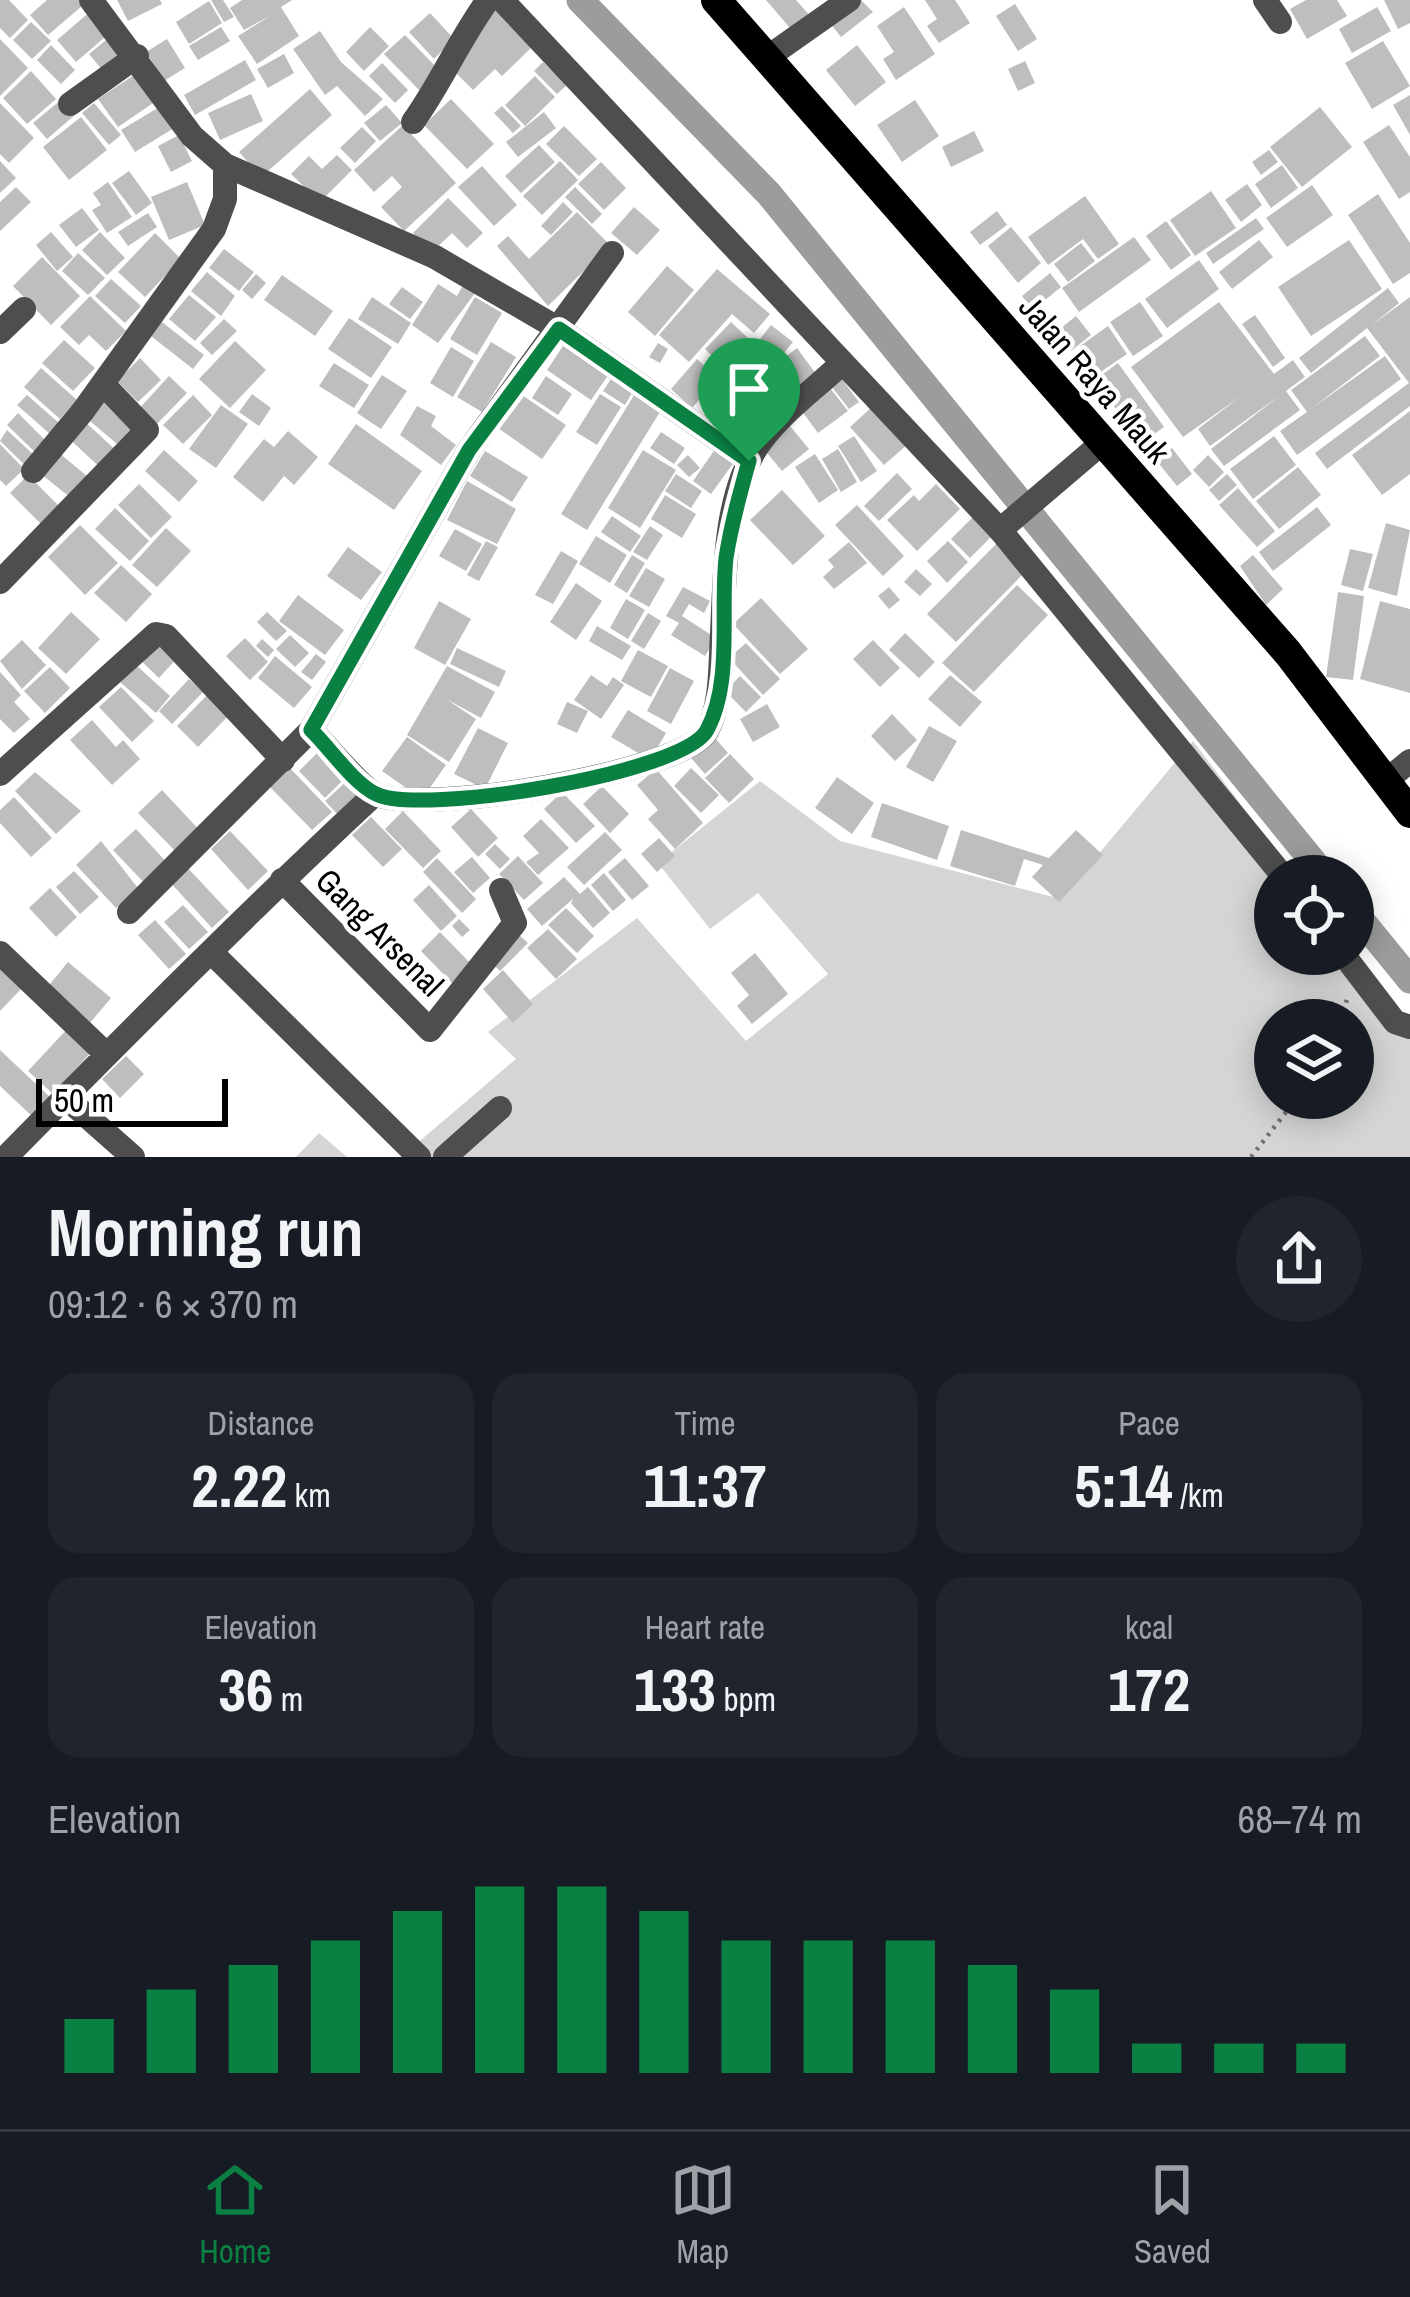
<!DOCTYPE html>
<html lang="en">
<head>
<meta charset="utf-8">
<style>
	:root { --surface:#171b24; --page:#20242c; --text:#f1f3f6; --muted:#9ea1a6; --line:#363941; --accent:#0b8043 }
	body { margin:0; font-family:"Archivo Narrow",sans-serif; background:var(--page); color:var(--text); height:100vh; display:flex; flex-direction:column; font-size:45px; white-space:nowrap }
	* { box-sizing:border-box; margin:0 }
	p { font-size:39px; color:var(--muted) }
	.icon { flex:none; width:66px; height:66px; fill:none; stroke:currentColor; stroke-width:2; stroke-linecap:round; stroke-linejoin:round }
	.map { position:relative; height:1157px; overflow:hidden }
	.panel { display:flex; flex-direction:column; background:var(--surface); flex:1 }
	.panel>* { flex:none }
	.fabs { position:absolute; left:1254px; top:855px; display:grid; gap:24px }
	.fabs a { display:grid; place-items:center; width:120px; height:120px; border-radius:50%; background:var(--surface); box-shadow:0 6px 30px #0003; font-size:60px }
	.scale { position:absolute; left:36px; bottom:30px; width:192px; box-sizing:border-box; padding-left:12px; border:6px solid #000; border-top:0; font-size:33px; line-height:42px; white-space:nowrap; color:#000; -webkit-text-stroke:9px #fff; paint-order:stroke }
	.pin { position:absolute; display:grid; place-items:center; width:102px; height:102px; color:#fff; margin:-123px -51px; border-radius:50% 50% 50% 0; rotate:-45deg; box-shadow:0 0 12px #0007 }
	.pin .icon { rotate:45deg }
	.round { display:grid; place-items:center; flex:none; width:126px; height:126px; border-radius:63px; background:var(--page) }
	.head { display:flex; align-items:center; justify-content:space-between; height:204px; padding:0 48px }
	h1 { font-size:66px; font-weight:700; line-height:90px }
	.metrics { display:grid; grid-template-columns:repeat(3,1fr); gap:18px; height:204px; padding:12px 48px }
	.metrics div { display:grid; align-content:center; border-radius:30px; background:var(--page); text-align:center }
	.metrics b { font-size:60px; font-weight:700 }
	.metrics small { font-size:33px; font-weight:400 }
	.metrics p { font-size:33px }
	.chart { height:336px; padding:24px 48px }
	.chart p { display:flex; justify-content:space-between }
	.chart svg { width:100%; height:216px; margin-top:12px; stroke:var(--accent); stroke-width:6 }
	.dock { display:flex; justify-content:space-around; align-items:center; height:168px; border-top:3px solid var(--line); background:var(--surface); font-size:33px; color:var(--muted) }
	.dock a { display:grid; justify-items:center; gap:6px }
	.dock .active { color:var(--accent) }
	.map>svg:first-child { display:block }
	.green { fill:#d5d5d5; fill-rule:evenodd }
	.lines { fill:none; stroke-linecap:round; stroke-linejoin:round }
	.canal { stroke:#9c9c9c; stroke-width:27 }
	.building { fill:#bebebe }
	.path { stroke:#707070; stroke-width:4.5; stroke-dasharray:3 6; stroke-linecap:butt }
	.minor { stroke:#4e4e4e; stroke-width:24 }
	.tertiary { stroke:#4e4e4e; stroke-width:24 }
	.primary { stroke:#000; stroke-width:30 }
	.route-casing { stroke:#fff; stroke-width:24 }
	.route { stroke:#0b8043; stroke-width:15 }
	.labels { text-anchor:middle; stroke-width:9; stroke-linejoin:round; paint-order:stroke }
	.street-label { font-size:33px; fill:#000; stroke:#fff }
</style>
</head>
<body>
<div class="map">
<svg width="1410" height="1157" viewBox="0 0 1410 1157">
	<rect width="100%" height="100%" fill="#fff"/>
	<path class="green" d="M1193,741L1295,876H1275V954H1353L1410,1030V1157H401L516,1059L488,1032L637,918L746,1041L828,974L758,893L710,929L658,863L760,781L840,841L1061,899ZM1275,1020H1353V1098H1275Z
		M319,1133L347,1157H296Z"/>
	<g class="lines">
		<path class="canal" d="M580,0L769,194L1325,876
			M1353,910L1410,980"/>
	</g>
	<path class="building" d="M0,0H9L28,20L10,38L0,28Z
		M47,0H89L48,35L30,15Z
		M117,0H160L162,4L128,21Z
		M211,0H223L234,17L224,22Z
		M242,0H292L281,7L299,36L257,64L238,36L270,16L244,30L230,8Z
		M766,0H796L813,19L796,35Z
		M861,0L873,12L841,37L830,23Z
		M925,0H955L970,23L939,43L927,26L937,19Z
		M1306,0H1337L1347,16L1307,39L1290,9Z
		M1384,0H1410V23L1398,29Z
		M209,1L222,23L189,44L176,22Z
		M1015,4L1037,39L1018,51L996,16Z
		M904,7L935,54L896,80L883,59L894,52L877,26Z
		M1377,7L1391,31L1352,53L1339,29Z
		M494,8L532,47L502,76L495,69L473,90L448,65Z
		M92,10L111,32L76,62L57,40Z
		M430,13L454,39L434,59L409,32Z
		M31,22L51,41L32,59L13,40Z
		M221,27L230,41L198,60L189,46Z
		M370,27L389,46L364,71L346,52Z
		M320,31L341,62L383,99L365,116L337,86L325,95L293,49Z
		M405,35L440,71L420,91L384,54Z
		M0,39L28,68L0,96Z
		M167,39L185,68L164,81L146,52Z
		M106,40L120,57L103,71L89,54Z
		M1383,41L1410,86L1372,109L1345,63Z
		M51,45L75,70L61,84L37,60Z
		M857,45L886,82L855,106L826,70Z
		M284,54L294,73L268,88L257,69Z
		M245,60L256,80L195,115L184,95Z
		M1025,61L1035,83L1018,91L1008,69Z
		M543,62L567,85L557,94L534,71Z
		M382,63L408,90L395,103L369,76Z
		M31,71L56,99L27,124L3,98Z
		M140,71L159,99L118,127L98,99Z
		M535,76L555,97L525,126L505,105Z
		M310,89L332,115L261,177L239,152Z
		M251,94L263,121L220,140L208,113Z
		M1410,95V135L1393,105Z
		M62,99L75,115L47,139L33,123Z
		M451,99L494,144L467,169L424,125Z
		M915,100L939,136L902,162L877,125Z
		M0,103L34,138L9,163L0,154Z
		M94,103L121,135L109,145L82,113Z
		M386,105L402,123L380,141L364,123Z
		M161,106L174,128L135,152L121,130Z
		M502,106L521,126L513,133L494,113Z
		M1320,107L1352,147L1302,187L1270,147Z
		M544,112L556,128L518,157L506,142Z
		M81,117L107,150L69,180L43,147Z
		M403,125L456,183L404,231L381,207L402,187L392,176L374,192L354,170Z
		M1389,125L1410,157V192L1399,199L1363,142Z
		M564,126L597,159L579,176L546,144Z
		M362,127L376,141L355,163L340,148Z
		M974,131L984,151L951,167L942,147Z
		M179,135L192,161L171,172L158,146Z
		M539,145L555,162L521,193L505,176Z
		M1269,150L1278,162L1261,175L1252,162Z
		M337,155L352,170L320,202L291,174L309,156L322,169Z
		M0,161L16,178L0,193Z
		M560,161L578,180L542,215L523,196Z
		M601,162L626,188L604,210L578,184Z
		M1282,165L1298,188L1271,208L1255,184Z
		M482,166L517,205L494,226L458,187Z
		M129,171L152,203L136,215L112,183Z
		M108,182L132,217L107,233L92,210L101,205L93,193Z
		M187,182L205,225L169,240L151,197Z
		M1247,184L1262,205L1241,222L1225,200Z
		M1312,185L1333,215L1287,247L1266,218Z
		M16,187L31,202L0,231V202Z
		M575,187L602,214L592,224L565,197Z
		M1211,191L1236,228L1195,256L1170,220Z
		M1378,194L1410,243V273L1393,284L1348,215Z
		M1085,196L1119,244L1098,259L1083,239L1048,265L1028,237Z
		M448,198L483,233L467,248L452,233L432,252L413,233Z
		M563,202L573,212L551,235L541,226Z
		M634,207L660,230L637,255L611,233Z
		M82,208L99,230L76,247L59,225Z
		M997,211L1007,225L980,245L970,232Z
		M577,212L610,245L548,306L497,246L508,236L529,259Z
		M148,213L157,227L128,246L118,232Z
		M1256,218L1264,229L1213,264L1206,253Z
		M1166,221L1191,255L1171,270L1146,236Z
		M1011,227L1041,263L1018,283L988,246Z
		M51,232L73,257L57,271L36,245Z
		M100,232L125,258L107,275L82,250Z
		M155,233L181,259L145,297L118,272Z
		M1134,237L1151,260L1079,312L1062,288Z
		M1259,240L1273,257L1232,289L1219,272Z
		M1349,240L1382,289L1311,336L1278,287Z
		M1081,243L1095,261L1068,282L1054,264Z
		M224,249L254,272L239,291L209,268Z
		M78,253L105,278L88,295L62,271Z
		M42,257L80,296L51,325L13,286Z
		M1199,260L1219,289L1167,328L1145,299Z
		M667,266L694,290L655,336L628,312Z
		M717,269L770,314L754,333L732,314L689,362L659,335Z
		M207,272L235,296L221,316L191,291Z
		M1050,273L1061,287L1033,310L1022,296Z
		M256,274L266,283L252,299L242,290Z
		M282,275L333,311L315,336L264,300Z
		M468,277L481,285L438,343L412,325L438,284L457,296Z
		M111,279L141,306L125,323L95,296Z
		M402,287L423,302L410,319L389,304Z
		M1388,288L1399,303L1372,325L1410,297V406L1327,469L1315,453L1409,383L1367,328L1311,373L1299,358Z
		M189,295L216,317L195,341L169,319Z
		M90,296L126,331L106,351L89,335L79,345L60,327Z
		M372,297L411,323L398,344L358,319Z
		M475,297L502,313L477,355L450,339Z
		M1140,302L1163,336L1133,356L1110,322Z
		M1219,302L1274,374L1293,360L1305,377L1286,391L1300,410L1224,466L1211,449L1282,394L1210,446L1198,429L1241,396L1183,437L1131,367Z
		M1255,315L1285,358L1273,367L1242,324Z
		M1076,316L1091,335L1071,351L1056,332Z
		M349,318L392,347L371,378L328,349Z
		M224,319L237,331L212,355L200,343Z
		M162,322L204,355L193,369L151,336Z
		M731,322L748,338L722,366L705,349Z
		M771,325L793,342L773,366L764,359L737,393L725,384Z
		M1108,326L1127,354L1099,373L1080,346Z
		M1365,336L1380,356L1311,409L1385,356L1401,379L1297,455L1280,431L1307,412L1291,390Z
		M64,340L95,368L73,391L42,363Z
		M567,340L611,371L591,400L547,370Z
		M235,341L266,370L230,408L199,379Z
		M491,342L516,357L482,412L457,397Z
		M658,343L668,349L660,363L649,357Z
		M451,347L474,361L453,397L430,383Z
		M797,348L819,378L768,417L745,388Z
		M140,358L161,380L138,402L117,381Z
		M697,359L718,378L692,408L671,389Z
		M334,363L369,385L354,408L319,386Z
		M1118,363L1164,427L1141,444L1095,380Z
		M41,368L77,400L60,419L24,387Z
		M615,373L636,386L625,405L603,391Z
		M382,375L407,391L381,429L357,413Z
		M169,376L187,393L154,427L137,411Z
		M546,376L572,394L558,415L532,398Z
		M841,378L859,402L849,409L831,386Z
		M827,384L848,411L818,433L798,406Z
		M636,392L663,407L587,530L561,514Z
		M252,394L271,408L259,426L239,412Z
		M600,394L621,407L597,445L576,432Z
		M27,395L59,423L50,434L17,405Z
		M100,395L141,429L124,450L83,415Z
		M193,395L212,415L183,444L163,425Z
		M522,395L566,425L542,459L498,428Z
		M722,395L735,404L716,430L703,421Z
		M221,405L248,424L216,468L189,449Z
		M417,406L436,416L431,426L456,445L441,465L400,435Z
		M739,406L766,428L751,447L724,424Z
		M873,406L908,444L884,465L850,427Z
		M1410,411V474L1382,495L1352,455Z
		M18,413L49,444L38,455L7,425Z
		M81,418L121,455L105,472L65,435Z
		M356,424L422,471L394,510L328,464Z
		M790,426L809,449L782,471L763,448Z
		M7,430L36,457L27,467L0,441Z
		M288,431L318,457L294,485L284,476L263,502L233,477L264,439L274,447Z
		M661,432L685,448L674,464L650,448Z
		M854,436L877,471L861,482L838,446Z
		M1274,436L1296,465L1253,499L1230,469Z
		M0,444L24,469L6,486L0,480Z
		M718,445L737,458L711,494L693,481Z
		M53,448L93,481L76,502L36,470Z
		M1172,448L1192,474L1177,486L1156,460Z
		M838,449L857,482L841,492L822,459Z
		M164,450L198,481L179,502L145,471Z
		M643,450L676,470L640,528L608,508Z
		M485,451L528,477L512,502L470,476Z
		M815,454L838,490L819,503L795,467Z
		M688,455L700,468L689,477L677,465Z
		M1208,455L1224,472L1209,487L1193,470Z
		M1298,467L1321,495L1279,529L1256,501Z
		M897,473L912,489L879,521L864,506Z
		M676,474L702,491L691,508L665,491Z
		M1227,474L1237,485L1219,501L1209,490Z
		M28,475L65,512L47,530L10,493Z
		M467,481L516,509L497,544L447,520Z
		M139,484L172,517L151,538L118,505Z
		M936,484L960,509L917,551L887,520L914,495L919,501Z
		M1238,488L1275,531L1257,547L1219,505Z
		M782,490L825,536L793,565L750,520Z
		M665,495L696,514L682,538L651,519Z
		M857,505L904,556L883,576L835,525Z
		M1317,507L1331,525L1273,571L1259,552Z
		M115,508L149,541L130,561L95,529Z
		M977,513L996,532L970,558L951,539Z
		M612,516L641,536L630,552L601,532Z
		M1386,523L1410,530L1397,596L1368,588Z
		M80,525L118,563L85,595L48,557Z
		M650,526L663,535L647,560L633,552Z
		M166,528L191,551L157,587L132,565Z
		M455,529L482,544L466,571L439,556Z
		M596,536L627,555L610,583L579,564Z
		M486,541L498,547L479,581L467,575Z
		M948,541L968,562L947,583L927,561Z
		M999,541L1028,569L956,642L927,614Z
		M849,542L867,563L834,589L823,577L834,567L828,560Z
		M348,547L382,572L361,600L327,576Z
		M1350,549L1373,554L1363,591L1341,585Z
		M561,551L578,561L553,604L535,595Z
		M632,555L645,563L627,593L614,585Z
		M1253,555L1283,589L1266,605L1240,566Z
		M121,565L152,594L126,622L94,593Z
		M646,568L665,579L649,607L629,596Z
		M916,569L932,584L920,596L904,582Z
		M576,583L602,601L576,640L550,622Z
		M1017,585L1048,615L974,692L942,663Z
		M683,587L710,601L704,613L689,604L682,616L716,638L705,656L671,635L679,623L666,616Z
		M889,587L900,600L889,609L878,596Z
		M1338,592L1364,596L1353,680L1326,677Z
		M298,595L344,630L325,655L279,621Z
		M761,598L808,649L780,674L733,624Z
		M626,599L645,610L628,639L610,628Z
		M439,601L471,619L445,665L414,648Z
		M1380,601L1410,609V693L1360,679Z
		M71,612L100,639L66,674L38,648Z
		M267,612L287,631L276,641L257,622Z
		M648,613L661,621L644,649L631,641Z
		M597,626L631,646L622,660L589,641Z
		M905,633L935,662L919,678L889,650Z
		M290,635L309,653L295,667L276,649Z
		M158,636L179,656L159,678L138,658Z
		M245,638L268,662L250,680L226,656Z
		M262,639L274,650L268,657L256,646Z
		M22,640L46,665L22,689L0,661Z
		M873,640L900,668L880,687L853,659Z
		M746,643L780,679L763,695L729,658Z
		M457,648L506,671L499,687L450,664Z
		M638,650L668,666L651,697L621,681Z
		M316,654L326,662L312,680L301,672Z
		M275,656L312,687L294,708L258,678Z
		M136,665L170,696L156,713L120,682Z
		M447,666L495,692L481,718L446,699L476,719L449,762L407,735Z
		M50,667L70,688L45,713L24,691Z
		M670,668L694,681L671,724L647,711Z
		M0,672L21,695L14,702L30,719L14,733L0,719Z
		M591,675L607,686L613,677L624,685L601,719L574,700Z
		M950,675L982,702L960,727L928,699Z
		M740,676L761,697L746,712L725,691Z
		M189,679L203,692L172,724L159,711Z
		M121,687L154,721L132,742L99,707Z
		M213,689L234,710L198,747L177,726Z
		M567,702L588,711L577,733L557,724Z
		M767,704L780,727L753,742L740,719Z
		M628,710L666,733L650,760L611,737Z
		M892,714L917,740L895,761L871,736Z
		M92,720L116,747L123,740L140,759L112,785L70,740Z
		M929,726L957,741L933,782L906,767Z
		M478,728L508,743L485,789L454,774Z
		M407,737L446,765L422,799L382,771Z
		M714,737L728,753L705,774L691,758Z
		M318,752L344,779L325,798L299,771Z
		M730,754L754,779L729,803L705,778Z
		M287,765L332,812L312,830L267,784Z
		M691,768L719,795L701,813L674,786Z
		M656,769L703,823L675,849L648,819L658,810L637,785Z
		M35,772L81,811L56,834L15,791Z
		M837,777L874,803L852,834L815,808Z
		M349,779L365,796L341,818L325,801Z
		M602,786L629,814L610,833L583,804Z
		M162,790L204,835L181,857L138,813Z
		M562,792L595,826L576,843L544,809Z
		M14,797L52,838L31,857L0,823V810Z
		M882,803L949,826L937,860L871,837Z
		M471,809L498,838L478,857L451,827Z
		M403,811L441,851L423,868L385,829Z
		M371,817L402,849L383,867L352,835Z
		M541,819L569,848L538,875L526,862L539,853L523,836Z
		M136,829L171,867L149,888L113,850Z
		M961,830L1049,858L1076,830L1103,855L1059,902L1032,877L1043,865L1024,859L1015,886L950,866Z
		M230,831L268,871L248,890L211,849Z
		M605,832L622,850L584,885L567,867Z
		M659,838L675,856L657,872L641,854Z
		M101,841L138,888L116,908L76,865Z
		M495,844L510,859L500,869L485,854Z
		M518,856L543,883L524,900L499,874Z
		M472,857L490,878L473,893L454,872Z
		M437,858L476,899L462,913L423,872Z
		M625,858L649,886L632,900L608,872Z
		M185,865L229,912L212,928L168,880Z
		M74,871L99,897L80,914L56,887Z
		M604,873L626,900L613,911L591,885Z
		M564,877L580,894L588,887L610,913L593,928L571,903L574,898L542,926L527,909Z
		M429,885L457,916L441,931L413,900Z
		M50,888L77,917L56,937L29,908Z
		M183,905L208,932L189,949L164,922Z
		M566,908L594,936L577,953L548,925Z
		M459,919L470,930L462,937L452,926Z
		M155,920L186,954L169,969L138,935Z
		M548,929L577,959L556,979L527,948Z
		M440,932L475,968L456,987L421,951Z
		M518,934L528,943L500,971L490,961Z
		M755,953L788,994L752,1024L737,1006L749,995L731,973Z
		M68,962L111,998L89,1024L46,989Z
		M0,966L23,987L0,1011Z
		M503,970L533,1004L513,1023L483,989Z
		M68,1028L93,1050L53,1094L28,1071Z
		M0,1050L52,1099L34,1118L0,1086Z
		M126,1056L144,1074L120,1098L102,1079Z"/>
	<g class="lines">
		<path class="path" d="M1341,1020L1347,999
			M1251,1157L1297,1098"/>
		<path class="minor" d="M91,0L192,136L225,165L435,257L559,329L749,461
			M1265,0L1280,22
			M768,57L849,0
			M70,104L137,56
			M413,122C441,83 459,40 488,0
			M0,332L24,309
			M33,471L83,411L214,229L225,199V165
			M1000,530L1283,876
			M0,582L147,430L103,384
			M311,730C327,745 358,785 375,794C418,816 683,773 707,731C722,704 720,663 722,633C725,574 724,498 757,447C778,415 814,390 841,364
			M0,774L156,634L166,636L283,760
			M1387,780L1410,761
			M282,880L430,1030L515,923L501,890
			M129,912L311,730L469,450L612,253
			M0,953L104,1052
			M213,954L419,1157
			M1343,954L1395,1022L1410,1027
			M65,1097L133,1157
			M6,1157C127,1034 248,912 375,794
			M445,1157L500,1108"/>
		<path class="tertiary" d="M502,0L1000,530L1102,443"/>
		<path class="primary" d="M716,0L1288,653L1410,813"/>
	</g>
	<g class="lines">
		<g class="route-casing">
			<path id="route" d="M559,329L749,461C740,493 731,525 726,558C720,611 733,682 707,730C684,774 419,816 376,794C353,783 330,748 311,730L469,450Z"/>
		</g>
		<use href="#route" class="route"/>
	</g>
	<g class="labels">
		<g class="street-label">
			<text transform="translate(1095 379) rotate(49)" y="12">Jalan Raya Mauk</text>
			<text transform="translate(380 932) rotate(45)" y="12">Gang Arsenal</text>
		</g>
	</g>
</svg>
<div class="fabs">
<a><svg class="icon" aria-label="locate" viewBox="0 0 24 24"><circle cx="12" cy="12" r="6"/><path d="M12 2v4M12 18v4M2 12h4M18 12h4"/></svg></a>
<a><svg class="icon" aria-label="layers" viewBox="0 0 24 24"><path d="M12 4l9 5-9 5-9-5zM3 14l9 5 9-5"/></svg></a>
</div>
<div class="scale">50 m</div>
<div class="pin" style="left:749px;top:461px;background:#1e9e55"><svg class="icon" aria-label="arrive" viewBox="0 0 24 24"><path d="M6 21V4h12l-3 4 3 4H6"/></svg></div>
</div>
<section class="panel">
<div class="head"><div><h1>Morning run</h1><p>09:12 · 6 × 370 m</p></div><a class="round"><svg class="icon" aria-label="share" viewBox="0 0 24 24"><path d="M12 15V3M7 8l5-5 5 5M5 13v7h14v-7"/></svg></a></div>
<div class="metrics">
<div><p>Distance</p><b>2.22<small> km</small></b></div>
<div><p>Time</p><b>11:37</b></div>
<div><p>Pace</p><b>5:14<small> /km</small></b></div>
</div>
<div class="metrics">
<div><p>Elevation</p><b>36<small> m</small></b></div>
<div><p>Heart rate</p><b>133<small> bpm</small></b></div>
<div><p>kcal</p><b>172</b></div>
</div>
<div class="chart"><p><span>Elevation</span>68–74 m</p>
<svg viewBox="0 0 160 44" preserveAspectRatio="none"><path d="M5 44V33M15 44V27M25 44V22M35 44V17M45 44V11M55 44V6M65 44V6M75 44V11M85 44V17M95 44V17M105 44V17M115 44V22M125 44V27M135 44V38M145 44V38M155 44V38"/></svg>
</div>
</section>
<nav class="dock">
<a class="active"><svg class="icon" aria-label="home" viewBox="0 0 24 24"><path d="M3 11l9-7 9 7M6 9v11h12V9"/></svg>Home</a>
<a><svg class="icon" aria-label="map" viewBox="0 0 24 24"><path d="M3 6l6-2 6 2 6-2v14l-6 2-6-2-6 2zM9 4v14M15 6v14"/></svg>Map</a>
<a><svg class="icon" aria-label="saved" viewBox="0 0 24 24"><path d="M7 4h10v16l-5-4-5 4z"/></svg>Saved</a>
</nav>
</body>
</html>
